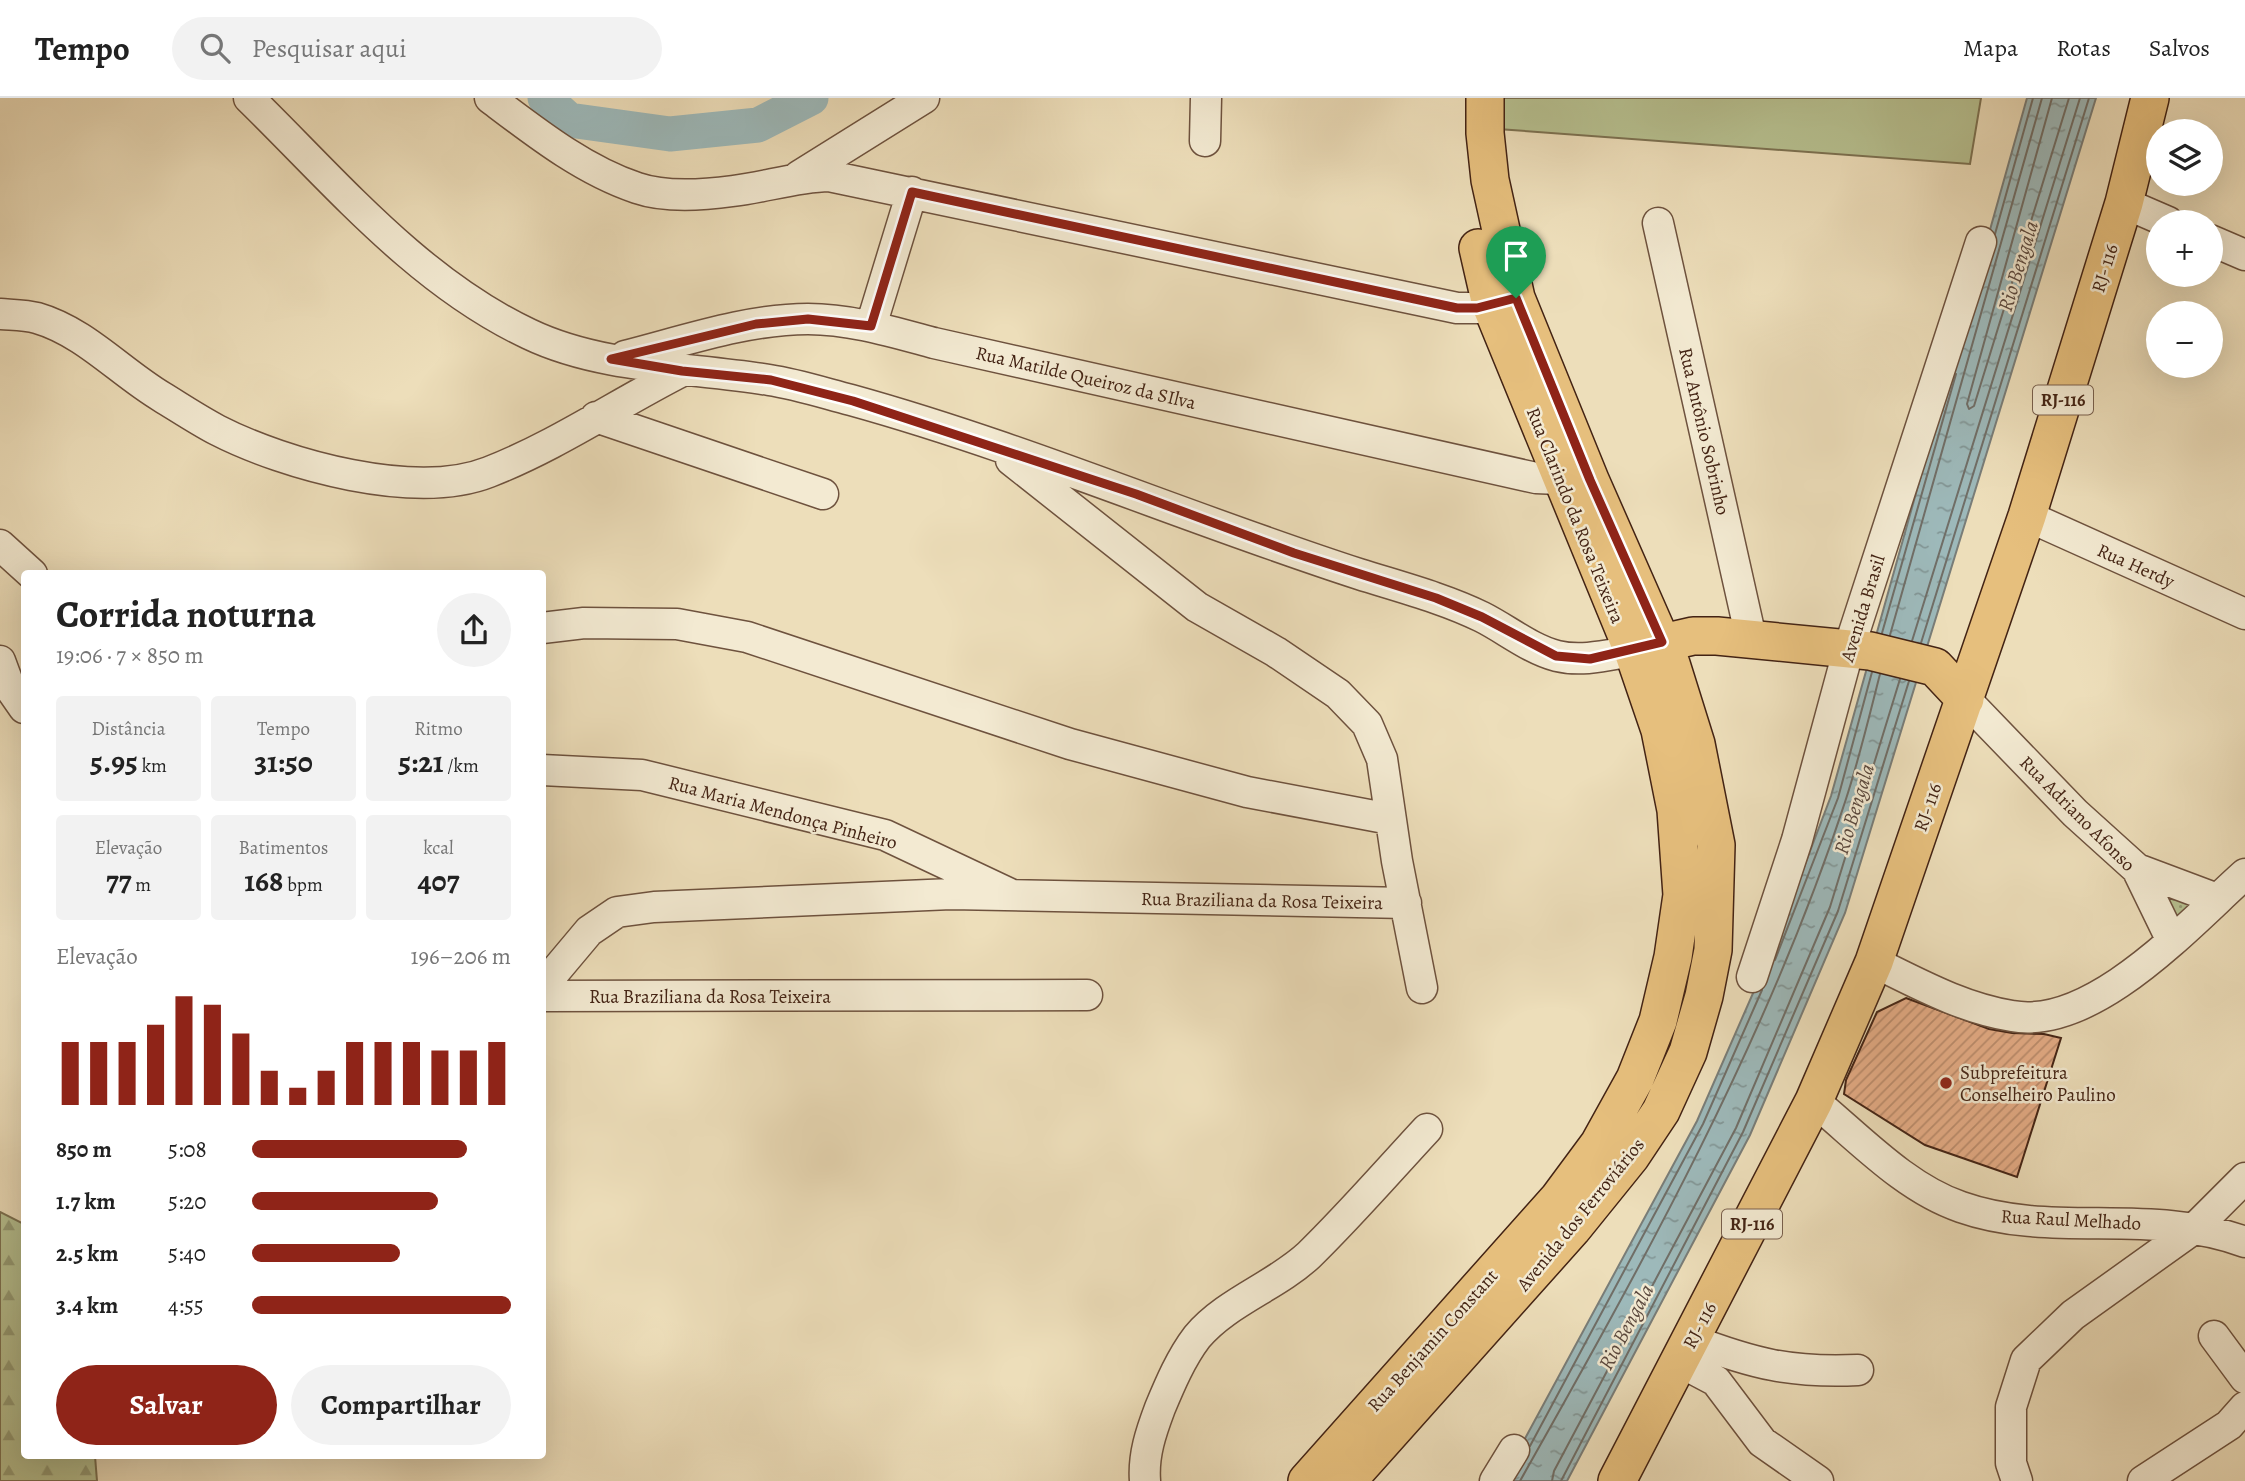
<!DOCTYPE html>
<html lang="pt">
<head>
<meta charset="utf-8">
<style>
	:root { --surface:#fff; --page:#f2f2f2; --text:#222; --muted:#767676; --line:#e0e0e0; --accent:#8f2418 }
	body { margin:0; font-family:Alegreya,serif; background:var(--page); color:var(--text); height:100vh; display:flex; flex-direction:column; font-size:26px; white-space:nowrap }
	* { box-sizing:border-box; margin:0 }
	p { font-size:23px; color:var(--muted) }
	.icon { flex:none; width:38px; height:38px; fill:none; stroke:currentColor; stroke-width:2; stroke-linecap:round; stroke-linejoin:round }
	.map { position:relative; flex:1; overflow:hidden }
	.sheet { position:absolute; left:21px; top:472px; width:525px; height:889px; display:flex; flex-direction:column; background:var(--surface); border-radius:7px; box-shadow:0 7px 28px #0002 }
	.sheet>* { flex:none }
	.tools { position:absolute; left:2146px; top:21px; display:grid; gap:14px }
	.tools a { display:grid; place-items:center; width:77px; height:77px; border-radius:50%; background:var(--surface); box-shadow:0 7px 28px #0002; font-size:35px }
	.pin { position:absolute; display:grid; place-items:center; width:60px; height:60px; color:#fff; margin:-72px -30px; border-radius:50% 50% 50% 0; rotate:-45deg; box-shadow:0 0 7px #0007 }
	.pin .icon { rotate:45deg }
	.round { display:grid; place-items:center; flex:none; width:74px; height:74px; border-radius:37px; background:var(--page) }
	.summary { display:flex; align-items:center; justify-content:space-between; height:119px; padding:0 35px }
	h1 { font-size:38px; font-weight:700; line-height:52px }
	.stats { display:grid; grid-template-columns:repeat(3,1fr); gap:10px; height:119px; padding:7px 35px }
	.stats div { display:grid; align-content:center; border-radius:7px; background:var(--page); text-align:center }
	.stats b { font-size:30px; font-weight:700 }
	.stats small { font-size:19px; font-weight:400 }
	.stats p { font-size:19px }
	.chart { height:196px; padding:14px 35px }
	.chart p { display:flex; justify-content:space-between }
	.chart svg { width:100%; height:126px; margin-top:7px; stroke:var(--accent); stroke-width:6 }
	.action { display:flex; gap:14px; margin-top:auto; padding:14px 35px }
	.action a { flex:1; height:80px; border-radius:42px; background:var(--accent); color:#fff; font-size:28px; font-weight:700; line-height:80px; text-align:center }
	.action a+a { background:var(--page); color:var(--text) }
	ul { padding:0 35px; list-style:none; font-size:23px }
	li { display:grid; grid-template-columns:112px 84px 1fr; align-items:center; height:52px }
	li i { height:18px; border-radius:9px; background:var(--accent) }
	header { display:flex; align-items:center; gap:42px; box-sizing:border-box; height:98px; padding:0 35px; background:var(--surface); border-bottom:2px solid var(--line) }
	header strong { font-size:33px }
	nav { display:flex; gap:38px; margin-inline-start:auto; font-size:24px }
	.search { width:490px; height:63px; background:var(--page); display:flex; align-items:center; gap:18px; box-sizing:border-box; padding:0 24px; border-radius:38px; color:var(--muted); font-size:26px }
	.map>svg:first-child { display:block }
	.green { fill:#b7c191; stroke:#7d7252; stroke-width:2 }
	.forest { fill:url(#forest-firs); stroke:#7d7252; stroke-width:2 }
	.park { fill:url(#park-dots); stroke:#7d7252; stroke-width:2 }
	.water { fill:url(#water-ripples); stroke:#797d78; stroke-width:2 }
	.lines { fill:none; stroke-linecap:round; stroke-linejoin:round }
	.shore { stroke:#706e67; stroke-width:2 }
	.river { stroke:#9db9ba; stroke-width:35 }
	.building { fill:url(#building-hatch); stroke:#432314; stroke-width:2 }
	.minor-casing { stroke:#6e523e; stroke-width:33 }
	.major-casing { stroke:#432314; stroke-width:40 }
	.minor { stroke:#f3ead2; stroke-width:30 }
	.major { stroke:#e6bf7d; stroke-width:37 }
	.route-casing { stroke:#fff; stroke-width:14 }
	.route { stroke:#8f2418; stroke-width:9 }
	.poi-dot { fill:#8f2418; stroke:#f3ead2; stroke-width:2.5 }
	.labels { text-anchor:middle; stroke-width:5; stroke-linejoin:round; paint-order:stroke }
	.shield { fill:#f3ead2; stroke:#785f4d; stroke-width:2 }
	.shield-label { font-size:18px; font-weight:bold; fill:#432314 }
	.street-label { font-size:19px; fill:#432314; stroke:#f3ead2 }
	.poi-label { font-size:19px; fill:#432314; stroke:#f3ead2; text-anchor:start }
	.water-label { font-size:21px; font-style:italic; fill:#5a483e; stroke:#f3ead2 }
</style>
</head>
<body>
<header>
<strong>Tempo</strong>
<div class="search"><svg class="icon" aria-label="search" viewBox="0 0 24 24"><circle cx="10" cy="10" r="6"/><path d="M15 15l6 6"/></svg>Pesquisar aqui</div>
<nav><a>Mapa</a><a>Rotas</a><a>Salvos</a></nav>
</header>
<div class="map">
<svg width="2245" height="1383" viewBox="0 0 2245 1383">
	<defs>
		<pattern id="forest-firs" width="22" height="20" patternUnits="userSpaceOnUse" patternTransform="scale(1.75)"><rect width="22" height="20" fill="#b7c191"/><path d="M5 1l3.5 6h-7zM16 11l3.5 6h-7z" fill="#969c75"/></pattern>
		<pattern id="park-dots" width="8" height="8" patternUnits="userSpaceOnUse" patternTransform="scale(1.75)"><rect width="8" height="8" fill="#b7c191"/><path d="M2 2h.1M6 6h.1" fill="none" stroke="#969c75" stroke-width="1.8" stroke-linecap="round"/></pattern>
		<pattern id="water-ripples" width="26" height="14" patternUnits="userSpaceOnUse" patternTransform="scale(1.75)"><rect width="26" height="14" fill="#9db9ba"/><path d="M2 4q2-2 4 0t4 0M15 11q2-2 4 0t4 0" fill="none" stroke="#829696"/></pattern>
		<pattern id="building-hatch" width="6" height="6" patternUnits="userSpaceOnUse" patternTransform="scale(1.75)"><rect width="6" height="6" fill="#e5ac86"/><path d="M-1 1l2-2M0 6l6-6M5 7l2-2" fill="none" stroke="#bb8c6c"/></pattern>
	</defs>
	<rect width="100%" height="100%" fill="#eddeba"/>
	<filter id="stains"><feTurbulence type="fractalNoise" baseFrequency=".00286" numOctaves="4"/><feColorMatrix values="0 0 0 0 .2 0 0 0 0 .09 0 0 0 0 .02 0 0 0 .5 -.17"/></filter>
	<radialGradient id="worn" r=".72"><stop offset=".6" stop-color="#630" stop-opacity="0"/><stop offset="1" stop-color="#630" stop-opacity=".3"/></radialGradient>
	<path class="green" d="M1501,0H1981L1970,66L1498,31Z"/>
	<path class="forest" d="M0,1114L24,1126V1358H95L97,1383H0Z"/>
	<path class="park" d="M2164,785L2205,802L2171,826Z"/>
	<path class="water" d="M2027,0H2096L1845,815L1750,1037L1567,1383H1502L1697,1023L1775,845L1831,698Z"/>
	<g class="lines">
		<path class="shore" d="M2052,0L1967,306L1969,311L1974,308L2069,0
			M1995,136L2033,0
			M1882,535L1956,276
			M1890,537L2042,0
			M1912,543L2080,0
			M1921,545L2089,0
			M1775,862L1838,700L1872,574
			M1530,1348L1703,1026L1762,892
			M1520,1383C1643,1165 1767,943 1845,704C1859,662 1869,619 1880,576
			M1552,1383L1554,1373L1736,1030L1830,809L1900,581
			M1561,1383L1743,1034L1838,813L1909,583"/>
		<path class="river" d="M545,0L569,22L670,36L758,27L811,0"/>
	</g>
	<path class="building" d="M1906,900L1989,931L2012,935L2044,936L2061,940L2017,1079L1925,1047L1844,996L1846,982L1877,914Z"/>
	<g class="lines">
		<g class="minor-casing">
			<path id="minor" d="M249,0C335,84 418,184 529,236C602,271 691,269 769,282C796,286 824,295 851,302C1024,350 1189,421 1359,476C1400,489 1443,500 1482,519C1506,531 1530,551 1557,558C1582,564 1608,557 1633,553
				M490,0C535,34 583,72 637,90C666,100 703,97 733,93C766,89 795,79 829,78L1457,210H1477L1511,201
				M1205,43L1206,0
				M799,78L924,0
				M2124,105L2168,124
				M1658,125L1751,540
				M2210,142L2245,157
				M0,216C12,217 26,217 37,220C85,234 120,274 162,299C180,310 198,322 217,332C285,367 416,403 489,374C556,348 617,306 682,273
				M871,228L912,94
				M625,258C684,243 747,221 808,221C851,221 893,234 934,245L1536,380L1582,382
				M596,319L823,396
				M1011,362L1197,509L1276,554L1338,596L1367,626L1382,661L1397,763L1422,890
				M2027,418L2245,516
				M0,447L32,476
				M542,530L584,525L677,526L747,539L1070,646L1247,694L1390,721
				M0,563L10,590L24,610
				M1965,601L2075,715L2137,771L2172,843
				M542,672L642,677L885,737L1008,795
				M2137,771L2217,801
				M1874,864C1919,886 1962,910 2012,918C2093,933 2189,826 2245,776
				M1752,879L1797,742L1849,550L1981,144
				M542,889L589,833L617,814L654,809L951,796L1406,805
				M542,898L1087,897
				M1814,1003C1859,1040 1905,1090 1961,1109C2051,1141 2151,1109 2245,1144
				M2214,1238L2245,1280
				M1691,1242C1754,1266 1791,1275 1858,1272
				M1680,1264L1716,1283L1762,1344L1818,1383
				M1145,1383C1143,1357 1151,1334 1160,1310C1170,1286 1181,1260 1197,1239C1226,1204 1276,1188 1309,1157C1350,1117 1388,1073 1427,1031
				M1495,1383L1514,1352
				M2017,1383L2011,1365V1309L2026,1262L2073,1217L2196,1129L2245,1080
				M2143,1383L2229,1327L2245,1309"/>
		</g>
		<g class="major-casing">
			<path id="major" d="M1641,550L1693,538H1717L1870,553L1935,569L1965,601
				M1307,1383L1559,1100L1599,1046L1635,981L1658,923L1673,859L1682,797L1676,712L1660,632L1633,553L1491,207L1478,150
				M1347,1383L1572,1131L1631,1058L1661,1013L1688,954L1704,898L1713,852L1716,747L1696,646L1671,566L1590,382L1516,200L1490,82L1485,35V0
				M1617,1383L1814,1003L1874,864L2027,418L2124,105L2150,0"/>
		</g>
		<use href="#minor" class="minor"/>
		<use href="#major" class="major"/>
	</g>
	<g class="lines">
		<g class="route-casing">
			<path id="route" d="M912,94L1457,210H1477L1516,200L1590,382L1662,544L1590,561L1556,558L1482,519L1436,500L1294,455L1136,396L853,303L771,282L682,273L611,261L756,226L808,221L871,228Z"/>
		</g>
		<use href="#route" class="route"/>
	</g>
	<circle class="poi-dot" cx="1946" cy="985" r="7"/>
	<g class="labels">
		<g class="shield">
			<rect x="2033" y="287.5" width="60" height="29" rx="5"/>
			<rect x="1722" y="1111.5" width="60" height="29" rx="5"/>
		</g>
		<g class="shield-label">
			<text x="2063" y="308">RJ-116</text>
			<text x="1752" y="1132">RJ-116</text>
		</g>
		<g class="street-label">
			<text transform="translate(2104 170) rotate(-73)" y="7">RJ- 116</text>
			<text transform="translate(1086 279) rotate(13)" y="7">Rua Matilde Queiroz da SIlva</text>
			<text transform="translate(1705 333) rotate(77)" y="7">Rua Antônio Sobrinho</text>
			<text transform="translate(1576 417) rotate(68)" y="7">Rua Clarindo da Rosa Teixeira</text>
			<text transform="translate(2136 467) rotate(24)" y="7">Rua Herdy</text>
			<text transform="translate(1862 510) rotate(-73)" y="7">Avenida Brasil</text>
			<text transform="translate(1927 709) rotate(-71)" y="7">RJ- 116</text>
			<text transform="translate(783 714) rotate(15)" y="7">Rua Maria Mendonça Pinheiro</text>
			<text transform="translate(2078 715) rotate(45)" y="7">Rua Adriano Afonso</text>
			<text transform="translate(1262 802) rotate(1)" y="7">Rua Braziliana da Rosa Teixeira</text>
			<text x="710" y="905">Rua Braziliana da Rosa Teixeira</text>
			<text transform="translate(1580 1116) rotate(-51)" y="7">Avenida dos Ferroviários</text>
			<text transform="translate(2071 1121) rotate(3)" y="7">Rua Raul Melhado</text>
			<text transform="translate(1699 1227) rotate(-62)" y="7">RJ- 116</text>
			<text transform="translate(1432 1242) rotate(-48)" y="7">Rua Benjamin Constant</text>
		</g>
		<g class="poi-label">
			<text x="1960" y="981">Subprefeitura<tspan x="1960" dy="22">Conselheiro Paulino</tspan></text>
		</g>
		<g class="water-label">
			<text transform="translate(2018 168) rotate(-73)" y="7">Rio Bengala</text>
			<text transform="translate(1854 711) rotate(-73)" y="7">Rio Bengala</text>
			<text transform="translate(1626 1229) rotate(-62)" y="7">Rio Bengala</text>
		</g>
	</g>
	<rect width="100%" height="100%" filter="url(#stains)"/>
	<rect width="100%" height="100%" fill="url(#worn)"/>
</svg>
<div class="tools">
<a><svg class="icon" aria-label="layers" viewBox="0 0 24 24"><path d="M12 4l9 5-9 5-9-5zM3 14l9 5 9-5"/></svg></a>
<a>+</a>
<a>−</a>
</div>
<div class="pin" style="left:1516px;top:200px;background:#1e9e55"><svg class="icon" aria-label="arrive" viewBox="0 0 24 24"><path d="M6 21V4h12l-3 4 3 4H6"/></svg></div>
<section class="sheet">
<div class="summary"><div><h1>Corrida noturna</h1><p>19:06 · 7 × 850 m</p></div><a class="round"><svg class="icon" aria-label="share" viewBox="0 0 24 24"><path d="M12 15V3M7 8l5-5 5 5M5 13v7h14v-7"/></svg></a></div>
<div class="stats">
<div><p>Distância</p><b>5.95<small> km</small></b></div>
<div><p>Tempo</p><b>31:50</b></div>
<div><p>Ritmo</p><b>5:21<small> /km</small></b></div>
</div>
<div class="stats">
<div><p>Elevação</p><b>77<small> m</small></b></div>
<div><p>Batimentos</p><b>168<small> bpm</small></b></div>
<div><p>kcal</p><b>407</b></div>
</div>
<div class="chart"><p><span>Elevação</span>196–206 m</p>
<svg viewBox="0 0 160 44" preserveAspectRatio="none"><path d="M5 44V22M15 44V22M25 44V22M35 44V16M45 44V6M55 44V9M65 44V19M75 44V32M85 44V38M95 44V32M105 44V22M115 44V22M125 44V22M135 44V25M145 44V25M155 44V22"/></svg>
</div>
<ul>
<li><b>850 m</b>5:08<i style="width:83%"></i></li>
<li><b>1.7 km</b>5:20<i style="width:72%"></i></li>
<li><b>2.5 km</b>5:40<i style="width:57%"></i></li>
<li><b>3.4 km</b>4:55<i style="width:100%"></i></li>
</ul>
<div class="action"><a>Salvar</a><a>Compartilhar</a></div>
</section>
</div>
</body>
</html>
